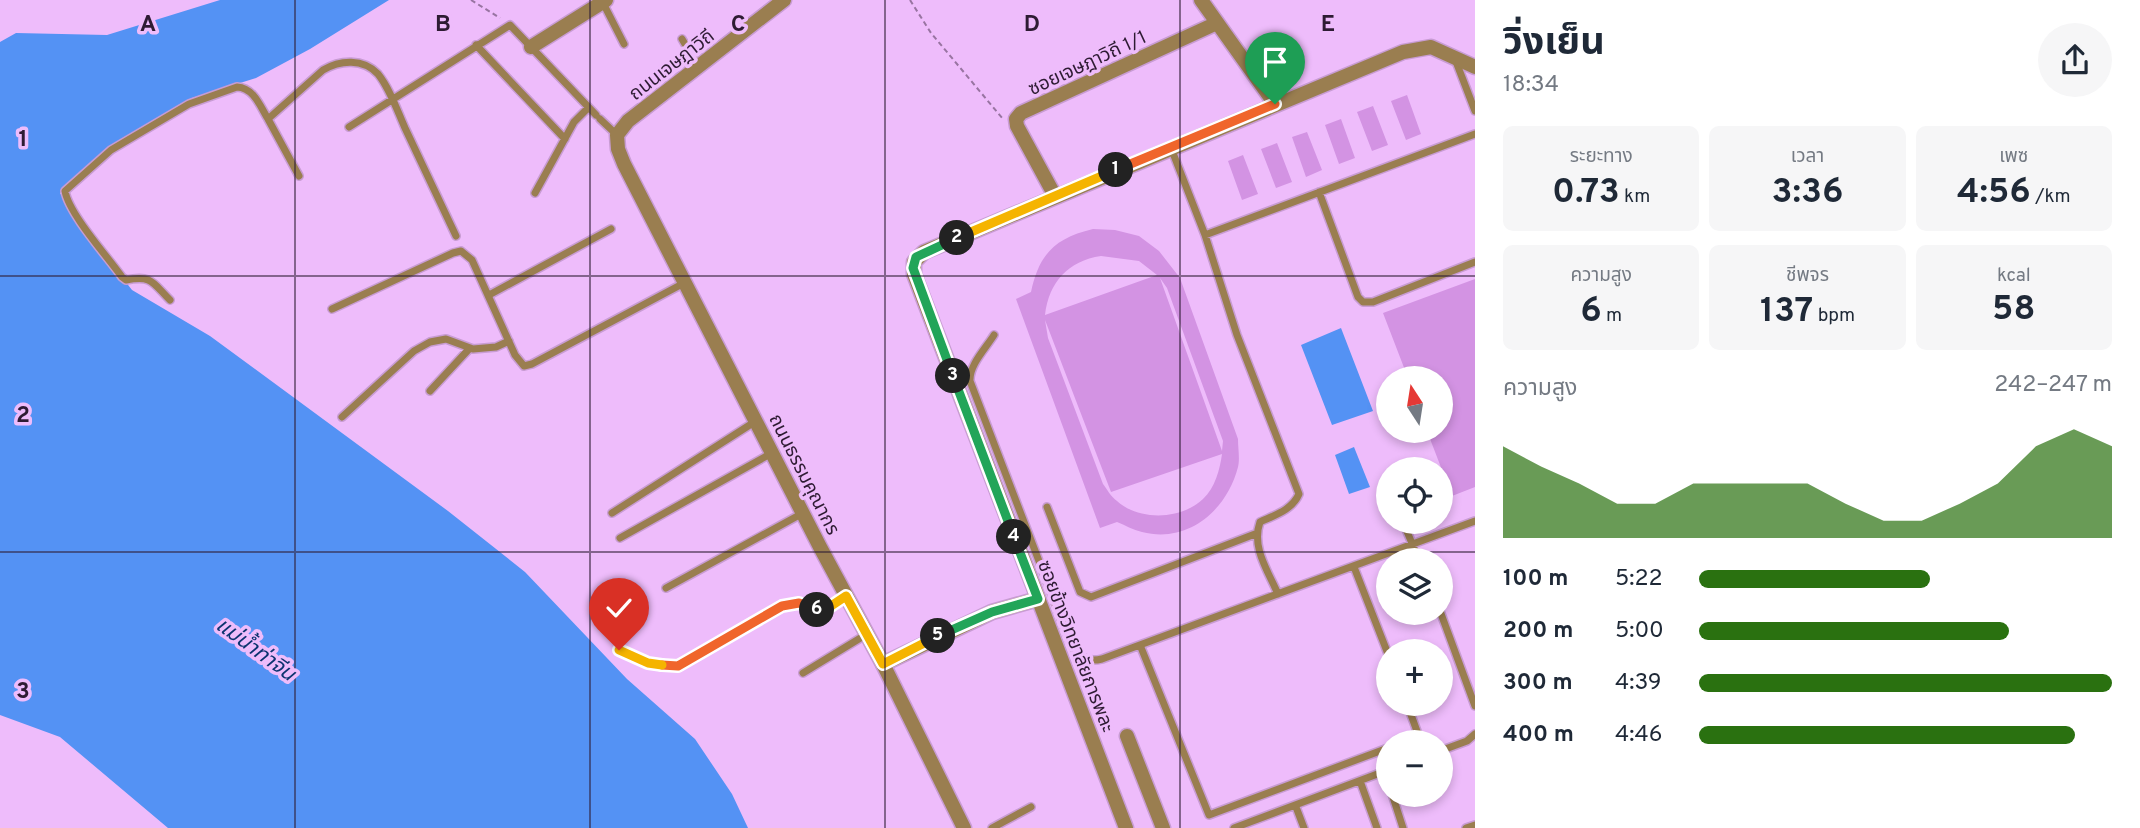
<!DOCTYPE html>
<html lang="th">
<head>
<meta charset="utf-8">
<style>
	:root { --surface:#fff; --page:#f6f6f7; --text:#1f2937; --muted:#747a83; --accent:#2a7110 }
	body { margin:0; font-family:Overpass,"Noto Sans Thai",sans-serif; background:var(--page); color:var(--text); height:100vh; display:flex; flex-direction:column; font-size:26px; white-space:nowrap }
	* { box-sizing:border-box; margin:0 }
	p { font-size:23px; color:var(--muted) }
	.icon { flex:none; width:38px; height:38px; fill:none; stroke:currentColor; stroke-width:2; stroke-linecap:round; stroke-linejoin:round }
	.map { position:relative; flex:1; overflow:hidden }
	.drawer { display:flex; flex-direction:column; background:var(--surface); width:665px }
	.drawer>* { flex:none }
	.needle { width:46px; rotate:348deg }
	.controls { position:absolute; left:1376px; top:366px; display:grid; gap:14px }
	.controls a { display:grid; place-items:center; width:77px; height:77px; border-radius:50%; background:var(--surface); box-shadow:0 4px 10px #0003; font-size:35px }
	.pin { position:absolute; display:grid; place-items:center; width:60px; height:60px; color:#fff; margin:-72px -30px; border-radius:50% 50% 50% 0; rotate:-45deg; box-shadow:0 0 7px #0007 }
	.pin .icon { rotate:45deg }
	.km { position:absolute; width:35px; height:35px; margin:-18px; border-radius:50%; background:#222; color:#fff; font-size:19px; line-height:35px; text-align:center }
	.round { display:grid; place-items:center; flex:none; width:74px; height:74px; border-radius:37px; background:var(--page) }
	.summary { display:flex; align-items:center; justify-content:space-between; height:119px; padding:0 28px }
	h1 { font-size:38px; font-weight:700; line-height:52px }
	.metrics { display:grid; grid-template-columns:repeat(3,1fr); gap:10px; height:119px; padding:7px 28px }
	.metrics div { display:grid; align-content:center; border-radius:10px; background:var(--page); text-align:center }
	.metrics b { font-size:35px; font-weight:700 }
	.metrics small { font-size:19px; font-weight:400 }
	.metrics p { font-size:19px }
	.chart { height:196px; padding:14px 28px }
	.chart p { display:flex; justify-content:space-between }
	.chart svg { width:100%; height:126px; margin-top:7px; fill:var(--accent); opacity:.7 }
	ul { padding:0 28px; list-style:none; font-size:23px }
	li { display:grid; grid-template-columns:112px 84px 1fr; align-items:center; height:52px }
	li i { height:18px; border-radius:9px; background:var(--accent) }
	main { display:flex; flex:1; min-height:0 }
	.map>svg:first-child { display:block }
	.green { fill:#d393e3; fill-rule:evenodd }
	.water { fill:#5492f4 }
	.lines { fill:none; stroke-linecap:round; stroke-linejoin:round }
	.service-casing { stroke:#c89cd3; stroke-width:10 }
	.minor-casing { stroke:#c89cd3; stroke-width:17 }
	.tertiary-casing { stroke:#c89cd3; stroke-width:17 }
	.path { stroke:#9874a1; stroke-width:2; stroke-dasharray:5 3.5; stroke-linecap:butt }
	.service { stroke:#9a7e50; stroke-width:7 }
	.minor { stroke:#9a7e50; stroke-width:14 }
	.tertiary { stroke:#9a7e50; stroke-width:14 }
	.split-1-casing { stroke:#fff; stroke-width:14 }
	.split-2-casing { stroke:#fff; stroke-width:14 }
	.split-3-casing { stroke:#fff; stroke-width:14 }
	.split-4-casing { stroke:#fff; stroke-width:14 }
	.split-5-casing { stroke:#fff; stroke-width:14 }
	.split-6-casing { stroke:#fff; stroke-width:14 }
	.split-7-casing { stroke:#fff; stroke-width:14 }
	.split-8-casing { stroke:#fff; stroke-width:14 }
	.split-1 { stroke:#f0652b; stroke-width:9 }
	.split-2 { stroke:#f5b400; stroke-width:9 }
	.split-3 { stroke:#22a559; stroke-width:9 }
	.split-4 { stroke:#22a559; stroke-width:9 }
	.split-5 { stroke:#22a559; stroke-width:9 }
	.split-6 { stroke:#f5b400; stroke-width:9 }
	.split-7 { stroke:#f0652b; stroke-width:9 }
	.split-8 { stroke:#f5b400; stroke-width:9 }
	.grid { fill:none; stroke:#2e1b33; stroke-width:2; stroke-opacity:0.55 }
	.labels { text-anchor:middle; stroke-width:7; stroke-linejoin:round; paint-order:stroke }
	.street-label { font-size:19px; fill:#2e1b33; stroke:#eebcfb }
	.water-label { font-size:21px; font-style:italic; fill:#0c3470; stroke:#eebcfb }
	.grid-label { font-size:23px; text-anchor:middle; font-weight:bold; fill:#2e1b33; stroke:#eebcfb; stroke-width:7; stroke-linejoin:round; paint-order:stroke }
</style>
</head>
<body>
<main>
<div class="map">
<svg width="1475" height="828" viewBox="0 0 1475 828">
	<rect width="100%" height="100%" fill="#eebcfb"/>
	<path class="green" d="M1407,95L1421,134L1406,140L1391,101Z
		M1373,106L1388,145L1372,151L1357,112Z
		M1341,119L1355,158L1339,164L1325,125Z
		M1307,132L1322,170L1306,177L1292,137Z
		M1277,143L1292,182L1276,188L1261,149Z
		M1243,155L1258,194L1242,200L1228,161Z
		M1093,229L1115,230L1139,236L1159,251L1180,278L1238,439C1238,448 1240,459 1238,467C1227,510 1188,544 1142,532C1133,530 1125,525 1117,522L1100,528L1016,299L1031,292C1039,254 1055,238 1093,229ZM1101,256L1139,261L1157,275L1045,315C1049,282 1068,261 1101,256ZM1160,278L1167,288L1223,441L1222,451ZM1045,320L1111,492L1222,454C1220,469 1215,488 1203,499C1181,520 1139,521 1117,501C1111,497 1107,489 1103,484L1048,338Z
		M1475,279V487L1452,496L1427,431L1440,430V378H1408L1383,313Z"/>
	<path class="water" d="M220,0H389L310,49L256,78L192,98L117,142L60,193L86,231L132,290L210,336L448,511L525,572L627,679L695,739L732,794L748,828H168L60,737L0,715V42L16,33L107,35Z
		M1341,328L1373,411L1332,425L1301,345Z
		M1354,447L1370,487L1349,494L1335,455Z"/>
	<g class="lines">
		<g class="service-casing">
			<path id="service" d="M602,1L624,44
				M682,39L698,66
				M476,45L565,139
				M1455,59L1475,111
				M600,119L617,135
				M349,127L510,25L596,115
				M1171,148L1205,235L1237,335L1299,494C1292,510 1275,515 1260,522C1251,547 1268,571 1278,594
				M299,176L268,119L323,70C340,60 363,58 378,74C390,89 397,110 405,128C422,164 439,200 456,236
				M1319,192L1358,297L1363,302H1373L1475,262
				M535,193L574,122L588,108
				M1205,235L1475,134
				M489,295L611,229
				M170,300C152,282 152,275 126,280L122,277C107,256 69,214 65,191L111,150L189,104L237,87C254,88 260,106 268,119
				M332,309L453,253L461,251L472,260L515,355L524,366L532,364L686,282
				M994,335C986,348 969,365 970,381L1070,642C1078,656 1085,663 1102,659L1475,521
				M430,391L470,348
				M342,417L414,351L430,342L446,339L473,349L496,347L509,341
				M1047,507L1080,592L1091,597L1255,534
				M612,513L756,421
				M1403,522L1419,560
				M620,538L772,453
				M1354,567L1388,654
				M666,588L803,513
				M1440,611L1475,706
				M1140,645L1209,815L1388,748
				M619,650L648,663L678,666L782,606C801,600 812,613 827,608C833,606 840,600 846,596
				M803,673L867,634
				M1407,704L1421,742
				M1404,742L1419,736
				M1440,751L1467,741L1475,734
				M1360,781L1377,828
				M1392,794L1403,828
				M1296,807L1304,828
				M992,828L1031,807
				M1234,828L1388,770
				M1466,828L1475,825"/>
		</g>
		<g class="minor-casing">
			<path id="minor" d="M1201,0L1275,104
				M531,47L606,0
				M1055,196L1017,126L1016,119L1021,113L1217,23
				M883,664L992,612L1038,599
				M1127,736L1163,828
				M1126,828L914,274V262L924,252L1403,52L1431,47L1475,67"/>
		</g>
		<g class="tertiary-casing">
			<path id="tertiary" d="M784,0L628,121L617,135L618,149L624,164L820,547L883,664L964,828"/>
		</g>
		<path class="path" d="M471,0L500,18
			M910,0L931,33L1003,119"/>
		<use href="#service" class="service"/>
		<use href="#minor" class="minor"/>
		<use href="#tertiary" class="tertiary"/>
	</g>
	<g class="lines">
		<g class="split-1-casing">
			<path id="split-1" d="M1116,170L1275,104"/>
		</g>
		<g class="split-2-casing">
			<path id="split-2" d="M957,238L1116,170"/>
		</g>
		<g class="split-3-casing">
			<path id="split-3" d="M953,376L913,268L916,257L957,238"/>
		</g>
		<g class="split-4-casing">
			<path id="split-4" d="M953,376L1014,537"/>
		</g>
		<g class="split-5-casing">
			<path id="split-5" d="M938,636L992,612L1038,599L1014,537"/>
		</g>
		<g class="split-6-casing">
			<path id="split-6" d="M817,610L828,608L846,596L883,664L938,636"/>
		</g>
		<g class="split-7-casing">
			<path id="split-7" d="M662,665L678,666L782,606L799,603L817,610"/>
		</g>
		<g class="split-8-casing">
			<path id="split-8" d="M619,650L648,663L662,665"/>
		</g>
		<use href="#split-1" class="split-1"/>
		<use href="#split-2" class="split-2"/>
		<use href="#split-3" class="split-3"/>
		<use href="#split-4" class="split-4"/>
		<use href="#split-5" class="split-5"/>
		<use href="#split-6" class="split-6"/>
		<use href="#split-7" class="split-7"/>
		<use href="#split-8" class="split-8"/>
	</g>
	<path class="grid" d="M295,0V828M590,0V828M885,0V828M1180,0V828M0,276H1475M0,552H1475"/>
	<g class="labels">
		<g class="street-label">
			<text transform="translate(1087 62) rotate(-25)" y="7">ซอยเจษฎาวิถี 1/1</text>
			<text transform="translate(671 64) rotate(-38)" y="7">ถนนเจษฎาวิถี</text>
			<text transform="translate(805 474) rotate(63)" y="7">ถนนธรรมคุณากร</text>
			<text transform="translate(1077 646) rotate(69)" y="7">ซอยข้างวิทยาลัยการพละ</text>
		</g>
		<g class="water-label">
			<text transform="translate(256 649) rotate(36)" y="7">แม่น้ำท่าจีน</text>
		</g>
	</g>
	<g class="grid-label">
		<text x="148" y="31">A</text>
		<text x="443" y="31">B</text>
		<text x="738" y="31">C</text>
		<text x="1032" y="31">D</text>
		<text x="1328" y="31">E</text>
		<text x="23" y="146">1</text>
		<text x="23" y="422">2</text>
		<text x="23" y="698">3</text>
	</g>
</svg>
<div class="controls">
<a><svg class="needle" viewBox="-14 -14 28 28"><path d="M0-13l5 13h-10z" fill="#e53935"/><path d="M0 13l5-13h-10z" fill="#747a83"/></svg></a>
<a><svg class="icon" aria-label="locate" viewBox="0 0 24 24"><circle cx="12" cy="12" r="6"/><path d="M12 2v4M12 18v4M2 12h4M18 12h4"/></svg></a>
<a><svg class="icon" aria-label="layers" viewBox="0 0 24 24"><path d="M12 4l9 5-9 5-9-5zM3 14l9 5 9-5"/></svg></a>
<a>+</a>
<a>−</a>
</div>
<div class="pin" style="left:1275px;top:104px;background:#1e9e55"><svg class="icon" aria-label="arrive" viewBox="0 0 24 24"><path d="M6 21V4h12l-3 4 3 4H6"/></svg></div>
<div class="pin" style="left:619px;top:650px;background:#d93025"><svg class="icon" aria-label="check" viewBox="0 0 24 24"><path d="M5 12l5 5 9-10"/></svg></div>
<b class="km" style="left:1116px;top:170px">1</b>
<b class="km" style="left:957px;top:238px">2</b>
<b class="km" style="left:953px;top:376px">3</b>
<b class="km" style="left:1014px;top:537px">4</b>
<b class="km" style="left:938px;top:636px">5</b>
<b class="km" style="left:817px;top:610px">6</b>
</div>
<section class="drawer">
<div class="summary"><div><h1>วิ่งเย็น</h1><p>18:34</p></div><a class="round"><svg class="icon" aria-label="share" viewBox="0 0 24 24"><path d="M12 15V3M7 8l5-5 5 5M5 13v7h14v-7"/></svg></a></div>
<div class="metrics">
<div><p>ระยะทาง</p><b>0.73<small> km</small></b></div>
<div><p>เวลา</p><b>3:36</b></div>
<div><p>เพซ</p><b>4:56<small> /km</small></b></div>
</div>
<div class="metrics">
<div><p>ความสูง</p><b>6<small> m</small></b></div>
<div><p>ชีพจร</p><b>137<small> bpm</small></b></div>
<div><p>kcal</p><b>58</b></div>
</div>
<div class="chart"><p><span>ความสูง</span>242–247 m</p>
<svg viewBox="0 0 160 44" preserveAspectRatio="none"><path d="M0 44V12L10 19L20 25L30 32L40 32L50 25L60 25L70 25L80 25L90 32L100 38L110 38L120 32L130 25L140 12L150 6L160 12V44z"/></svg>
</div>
<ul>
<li><b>100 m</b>5:22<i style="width:56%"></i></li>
<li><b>200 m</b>5:00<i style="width:75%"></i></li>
<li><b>300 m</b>4:39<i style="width:100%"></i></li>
<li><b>400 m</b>4:46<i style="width:91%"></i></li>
</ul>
</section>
</main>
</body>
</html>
